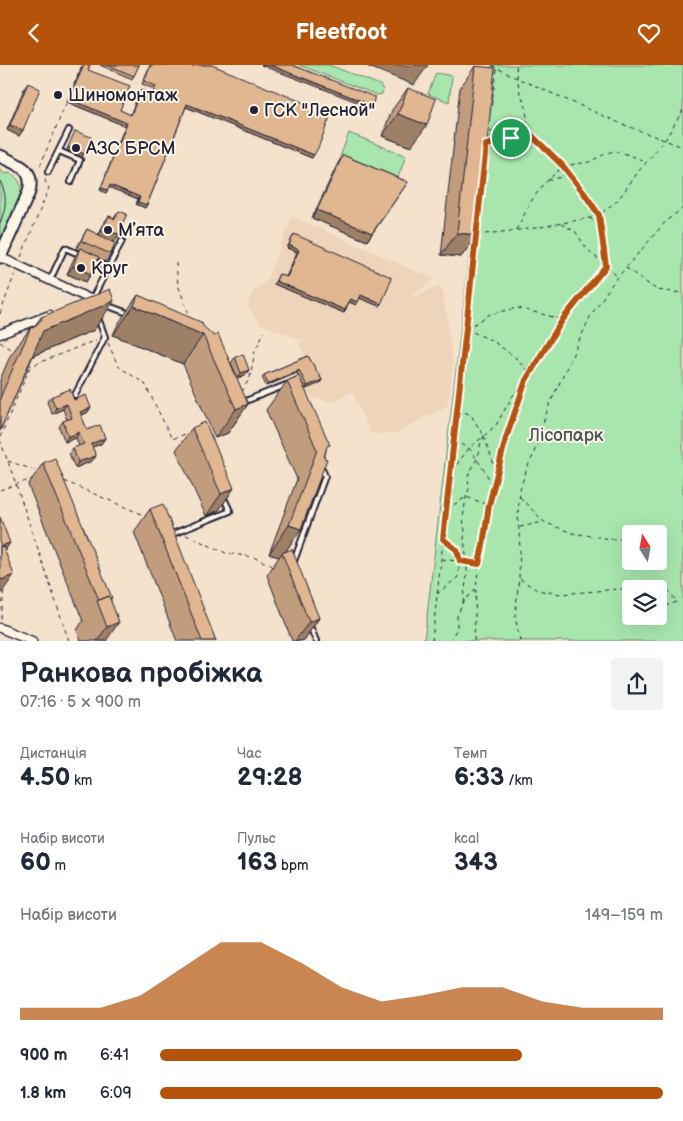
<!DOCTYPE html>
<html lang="uk">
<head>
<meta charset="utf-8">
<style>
	:root { --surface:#fff; --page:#f2f2f3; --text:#1f2937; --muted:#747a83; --accent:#b45309 }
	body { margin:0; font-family:"Balsamiq Sans",sans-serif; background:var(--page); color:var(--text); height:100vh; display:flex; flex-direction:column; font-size:19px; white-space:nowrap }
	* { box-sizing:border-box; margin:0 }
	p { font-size:16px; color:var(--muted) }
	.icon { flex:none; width:28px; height:28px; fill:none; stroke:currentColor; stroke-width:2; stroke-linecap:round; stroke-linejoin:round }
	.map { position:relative; height:576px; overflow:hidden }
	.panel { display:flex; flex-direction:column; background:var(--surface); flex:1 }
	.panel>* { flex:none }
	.needle { width:32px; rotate:349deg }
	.buttons { position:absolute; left:622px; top:460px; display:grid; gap:10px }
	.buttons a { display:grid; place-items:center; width:45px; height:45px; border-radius:5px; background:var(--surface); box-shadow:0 5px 20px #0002; font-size:25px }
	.pin { position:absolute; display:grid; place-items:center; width:42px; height:42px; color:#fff; margin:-21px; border:2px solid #fff; border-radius:50%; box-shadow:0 1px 5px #0007 }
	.round { display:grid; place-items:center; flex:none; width:52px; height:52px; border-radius:5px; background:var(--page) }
	.head { display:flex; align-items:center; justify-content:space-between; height:85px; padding:0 20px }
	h1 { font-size:28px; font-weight:600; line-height:38px }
	.metrics { display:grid; grid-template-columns:repeat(3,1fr); gap:8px; height:85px; padding:5px 20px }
	.metrics div { display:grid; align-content:center }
	.metrics b { font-size:25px; font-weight:600 }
	.metrics small { font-size:14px; font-weight:400 }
	.metrics p { font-size:14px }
	.chart { height:140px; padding:10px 20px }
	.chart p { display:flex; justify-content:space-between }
	.chart svg { width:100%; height:90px; margin-top:5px; fill:var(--accent); opacity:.7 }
	ul { padding:0 20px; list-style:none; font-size:16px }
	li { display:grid; grid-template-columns:80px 60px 1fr; align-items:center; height:38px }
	li i { height:12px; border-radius:6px; background:var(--accent) }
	header { display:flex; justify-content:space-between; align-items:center; height:65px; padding:0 20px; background:var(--accent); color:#fff; font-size:22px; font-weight:600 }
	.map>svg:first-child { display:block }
	.built { fill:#eed5ba }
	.green { fill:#a8e6ae; stroke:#658474; fill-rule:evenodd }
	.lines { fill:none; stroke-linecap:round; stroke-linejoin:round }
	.lane-casing { stroke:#22223b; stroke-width:8 }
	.street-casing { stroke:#22223b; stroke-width:11 }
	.secondary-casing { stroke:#22223b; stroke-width:15 }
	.path { stroke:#22223b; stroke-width:1; stroke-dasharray:4 4; stroke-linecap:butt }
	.lane { stroke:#fcf5e5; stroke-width:4 }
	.street { stroke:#fcf5e5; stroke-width:8 }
	.secondary { stroke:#fcf5e5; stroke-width:11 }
	.tram { stroke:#22223b; stroke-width:1 }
	.wall { fill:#c19d7d; stroke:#22223b }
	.shaded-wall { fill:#9d8066; stroke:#22223b }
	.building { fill:#e0b791; stroke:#22223b }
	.route-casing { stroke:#fff; stroke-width:10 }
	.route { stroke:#b45309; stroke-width:6 }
	.poi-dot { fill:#22223b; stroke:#fcf5e5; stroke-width:2 }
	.labels { text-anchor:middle; stroke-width:4; stroke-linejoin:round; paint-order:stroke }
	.poi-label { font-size:18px; fill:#22223b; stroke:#fcf5e5; text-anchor:start }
	.park-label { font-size:18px; fill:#445358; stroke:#fcf5e5 }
</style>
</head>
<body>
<header><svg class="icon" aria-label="back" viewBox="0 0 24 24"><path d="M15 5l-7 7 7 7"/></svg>Fleetfoot<svg class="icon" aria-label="heart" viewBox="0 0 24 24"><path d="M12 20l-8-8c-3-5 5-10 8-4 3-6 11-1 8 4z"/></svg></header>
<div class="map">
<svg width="683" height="576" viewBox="0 0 683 576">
	<rect width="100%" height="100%" fill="#f4e2cc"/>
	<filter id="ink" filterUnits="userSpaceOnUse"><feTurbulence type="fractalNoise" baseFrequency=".02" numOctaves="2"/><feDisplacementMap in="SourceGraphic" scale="10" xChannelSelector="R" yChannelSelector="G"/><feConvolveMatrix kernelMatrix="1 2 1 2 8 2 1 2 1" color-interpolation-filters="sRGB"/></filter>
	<g filter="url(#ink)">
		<path class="built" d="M292,151L434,214L410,233L440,220L444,232L453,298L448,340L396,368L371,369L352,327L332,337L311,333L306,324L320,318L299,278L304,276L260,259L247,240L252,228L266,217Z"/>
		<path class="green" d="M299,0H329L380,20L383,25L382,29L377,30Z
			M492,0H683V576H424ZM631,469H659V496H631ZM631,524H659V551H631Z
			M436,8L452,11L449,37L428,29Z
			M349,68L406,91L397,115L340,92Z
			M0,105L5,109L10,108C15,111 21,116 21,123C22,131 4,168 0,177Z"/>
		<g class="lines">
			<g class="lane-casing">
				<path id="lane" d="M59,86L80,95L71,117
					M48,107L69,65
					M94,196L108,202
					M50,215L65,183L81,190
					M92,234L122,176
					M106,240L130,249
					M75,330L105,272L98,253
					M243,337L286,320V322
					M170,470L230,446L223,431
					M294,496L325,411L321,402
					M310,561L316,576"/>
			</g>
			<g class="street-casing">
				<path id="street" d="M0,192L92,235L86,237
					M0,269L50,250
					M0,563L32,576"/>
			</g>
			<g class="secondary-casing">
				<path id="secondary" d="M0,91C18,100 35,103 29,127L0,192"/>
			</g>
			<path class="path" d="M492,0L510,10L622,59L683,82
				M489,56L497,3L499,0
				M488,67L506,65L517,67L526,66
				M486,80L511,73L517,67
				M40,101L82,0
				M548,115L562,112L567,108
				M590,153L600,163
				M561,159L575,166L587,184L617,211
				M516,165L532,135L543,120L563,101L589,97L607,88L614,86L630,90L646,97
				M477,170L535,163L590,153L599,150L618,135L638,107L665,75L683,45
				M21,192L49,123L45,116L46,113
				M176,198L178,220L190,252
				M626,203L657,225L683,228
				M0,249L15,208
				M466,264L493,276L516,293L529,308
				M467,264L490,249L518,243L561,254
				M0,277L14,287
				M108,278L118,301L145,319L172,374L188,368
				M29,298L31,301L96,275
				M242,327L250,312L255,286L264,267
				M458,344L471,350L484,371L493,397L496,411
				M0,372L30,302
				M0,375L16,419L69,576
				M454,376L469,383L486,408L493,422
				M8,396L37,406
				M452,406L469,383L484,371L496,360L512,332L526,315
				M64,416L146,451
				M0,425L32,414
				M520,432L544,457L572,468L611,474H631
				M447,444L466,432L489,440
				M520,462L543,457
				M186,470L226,488L253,492L273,501
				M659,473L667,472
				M442,494L478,499
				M520,514L537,525L561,529L631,523L643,524
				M659,525L669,526L677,537L659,543
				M437,529L458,512C460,490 461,489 444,475
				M463,538L467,510V498L464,474L465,465L463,454L466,432L469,424L468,411L477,394L481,377L484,371
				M1,554L4,524
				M432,576L477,169
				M450,576L457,563V551L463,538L475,524
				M474,576L476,523L479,499L483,480L489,440L506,373L529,309L563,254L606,201L599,150L584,128L563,101L527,66V52L525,39L520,28L517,12L516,0
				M520,576L515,551L519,514L520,484L518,450L520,424L527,403L533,391L548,343L590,252L612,219L666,156L683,143"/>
			<use href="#lane" class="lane"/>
			<use href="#street" class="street"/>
			<use href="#secondary" class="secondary"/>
			<path class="tram" d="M0,116C8,131 6,143 0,158"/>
		</g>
		<path class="wall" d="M83,0H90L88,5L120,45L130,50L139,28L141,25L152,29L154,24L142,19L150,0H190L193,1V0H212L312,93L186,42L147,140L145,143L136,139L138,134L109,122L106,128L100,125L125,61L67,37Z
			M100,0H139L132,14Z
			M475,1L477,170L461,192L441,190L460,23Z
			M28,18L23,65L19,71L7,65L24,24Z
			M408,23L411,82L382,71L392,45Z
			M343,90L408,117L367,176L312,153L338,98Z
			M119,146L121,161L120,169L114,177L112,176L111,189L105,197L98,193L86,217L67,209L75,191L79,185L76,184L87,164L98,170L103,159L109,151L114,153Z
			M294,169L381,239L379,241L360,233L356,240L349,237L344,248L274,219L279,209L286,212L297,187L287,183Z
			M138,230L202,260L248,339L228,368L215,373L183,299L113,270L118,259Z
			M41,252L94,265L33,291L0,366V315L10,291L31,262L33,263Z
			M308,291L322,315L320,318L306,324L302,318L326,386L301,464L285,487L319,553L304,575L300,576H292L267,510L279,492L269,489L297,414L266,345L287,316L298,311L297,308L266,321L262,312L264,310Z
			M235,292L249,305L245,310L238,313L231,298Z
			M51,332L74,335L87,348L81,350L87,365L105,373L101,379L92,382L96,391L92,396L75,403L69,388L73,383L79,381L76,373L65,377L59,362L63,356L67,355L63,344L52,349L47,337Z
			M192,363L234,423L219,445L206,451L176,385Z
			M43,398L111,535L106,576H81L77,565L83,556L28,420Z
			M150,444L216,576H177L134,467Z"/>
		<path class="shaded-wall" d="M261,0H270L372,40L370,42Z
			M364,0H428L414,20Z
			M69,34L127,58L125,61L67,37Z
			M187,39L314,90L312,93L186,42Z
			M398,49L427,60L411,82L382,71Z
			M10,60L23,65L19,71L7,65Z
			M68,82L84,89L82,92L67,85Z
			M110,120L140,132L138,134L108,122Z
			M101,123L108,125L106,128L100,125Z
			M138,137L147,140L145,143L136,139Z
			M317,145L372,168L367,176L312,153Z
			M101,166L120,169L114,177L96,174Z
			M457,168L477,170L461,192L441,190Z
			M289,180L299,185L297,187L287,183Z
			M73,201L91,209L86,217L67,209Z
			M276,216L345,245L344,248L274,219Z
			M361,230L381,239L379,241L359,233Z
			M350,234L358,237L356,240L348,236Z
			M114,236L94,265L23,295L43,266Z
			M134,241L203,270L183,299L113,270Z
			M249,305L245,310L238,313L241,308Z
			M299,305L297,308L266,321L268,319Z
			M322,315L320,318L306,324L307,321Z
			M67,339L63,344L52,349L56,343Z
			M248,339L228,368L215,373L236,344Z
			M91,343L87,348L76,352L80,347Z
			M79,367L76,373L65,377L68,372Z
			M105,373L101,379L87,384L91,379Z
			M96,391L92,396L75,403L78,397Z
			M234,423L219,445L206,451L221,429Z
			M289,460L301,464L283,490L282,488L279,492L269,489Z
			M10,478L0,493V481Z
			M14,510L0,530V517L1,515Z
			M319,553L304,575L300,576H295L309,557Z
			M119,557L106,576H97L107,562Z"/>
		<path class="building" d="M84,0H90L88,5L130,21L120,45L131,50L141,25L152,30L156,21L144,16L151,0H190L193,2L194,0H212L331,49L318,83L314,90L187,39L147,140L138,137L140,132L110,120L108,125L101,123L127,58L69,34Z
			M108,0H139L134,11Z
			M270,0H292L375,32L372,40Z
			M475,1L495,3L477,170L457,168Z
			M28,18L40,24L23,65L10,60Z
			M408,23L436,34L427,60L398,49Z
			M75,66L91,72L84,89L68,82Z
			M343,90L408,117L372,168L317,145Z
			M119,146L127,149L121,161L123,162L120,169L101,166L109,151L115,154Z
			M87,164L115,178L111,189L81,176Z
			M294,169L391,212L389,221L381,239L361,230L358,237L350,234L345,245L276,216L279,209L287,212L299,185L289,180Z
			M80,183L99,192L91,209L73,201Z
			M110,224L114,236L43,266L0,366V333L31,262L33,263L42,254L41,252Z
			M138,230L203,258L202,260L214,271L218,269L248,339L236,344L203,270L134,241Z
			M243,289L249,305L241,308L235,292Z
			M308,291L322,315L307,321L299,305L268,319L264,310Z
			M299,311L330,380L327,381L324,393L327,394L301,464L289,460L317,385L287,316Z
			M70,324L74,335L86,330L91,343L80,347L87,365L100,360L105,373L91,379L96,391L78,397L73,383L84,379L79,367L68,372L63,356L72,353L67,339L56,343L51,332Z
			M205,357L234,423L221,429L192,363Z
			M55,393L112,533L110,534L109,531L99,535L43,398Z
			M163,439L216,576H202L150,444Z
			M0,452L10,478L0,481Z
			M3,481L14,510L1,515L0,511V482Z
			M292,484L319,553L309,557L282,488Z
			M109,531L119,557L107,562L97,536Z"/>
	</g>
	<g class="lines" filter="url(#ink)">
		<g class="route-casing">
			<path id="route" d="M527,66L563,101L584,128L599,150L606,201L563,254L526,315L506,373L489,440L483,480L479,499L460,496L457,485L443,474L486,80C491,79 508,75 511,73C520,68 515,67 527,66Z"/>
		</g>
		<use href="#route" class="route"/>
	</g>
	<g class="poi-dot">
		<circle cx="58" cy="30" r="5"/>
		<circle cx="254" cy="45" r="5"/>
		<circle cx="76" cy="83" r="5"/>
		<circle cx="108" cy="165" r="5"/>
		<circle cx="81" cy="203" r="5"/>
	</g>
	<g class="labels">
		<g class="poi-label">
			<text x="68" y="36">Шиномонтаж</text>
			<text x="264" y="51">ГСК "Лесной"</text>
			<text x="86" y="89">АЗС БРСМ</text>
			<text x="118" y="171">Мʼята</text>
			<text x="91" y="209">Круг</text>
		</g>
		<g class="park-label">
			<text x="566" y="376">Лісопарк</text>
		</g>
	</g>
</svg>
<div class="buttons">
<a><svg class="needle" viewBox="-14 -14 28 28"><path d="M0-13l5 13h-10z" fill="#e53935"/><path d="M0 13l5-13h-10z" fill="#747a83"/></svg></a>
<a><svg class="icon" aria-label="layers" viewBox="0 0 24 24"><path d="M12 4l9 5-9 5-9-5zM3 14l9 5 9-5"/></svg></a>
</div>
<div class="pin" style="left:511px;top:73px;background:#1e9e55"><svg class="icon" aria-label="arrive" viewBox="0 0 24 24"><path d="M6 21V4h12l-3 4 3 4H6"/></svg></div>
</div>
<section class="panel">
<div class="head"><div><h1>Ранкова пробіжка</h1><p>07:16 · 5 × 900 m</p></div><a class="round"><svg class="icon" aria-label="share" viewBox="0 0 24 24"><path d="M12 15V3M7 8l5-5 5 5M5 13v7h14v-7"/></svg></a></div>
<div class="metrics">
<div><p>Дистанція</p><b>4.50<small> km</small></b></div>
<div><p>Час</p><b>29:28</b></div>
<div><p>Темп</p><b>6:33<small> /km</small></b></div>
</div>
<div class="metrics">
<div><p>Набір висоти</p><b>60<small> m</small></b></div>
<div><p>Пульс</p><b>163<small> bpm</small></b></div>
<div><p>kcal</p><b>343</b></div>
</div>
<div class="chart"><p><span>Набір висоти</span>149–159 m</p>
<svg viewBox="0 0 160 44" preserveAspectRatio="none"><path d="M0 44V38L10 38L20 38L30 32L40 19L50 6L60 6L70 16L80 28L90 35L100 32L110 28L120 28L130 35L140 38L150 38L160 38V44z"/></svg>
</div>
<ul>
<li><b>900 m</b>6:41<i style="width:72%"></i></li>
<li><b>1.8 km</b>6:09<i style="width:100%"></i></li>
</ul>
</section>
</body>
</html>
